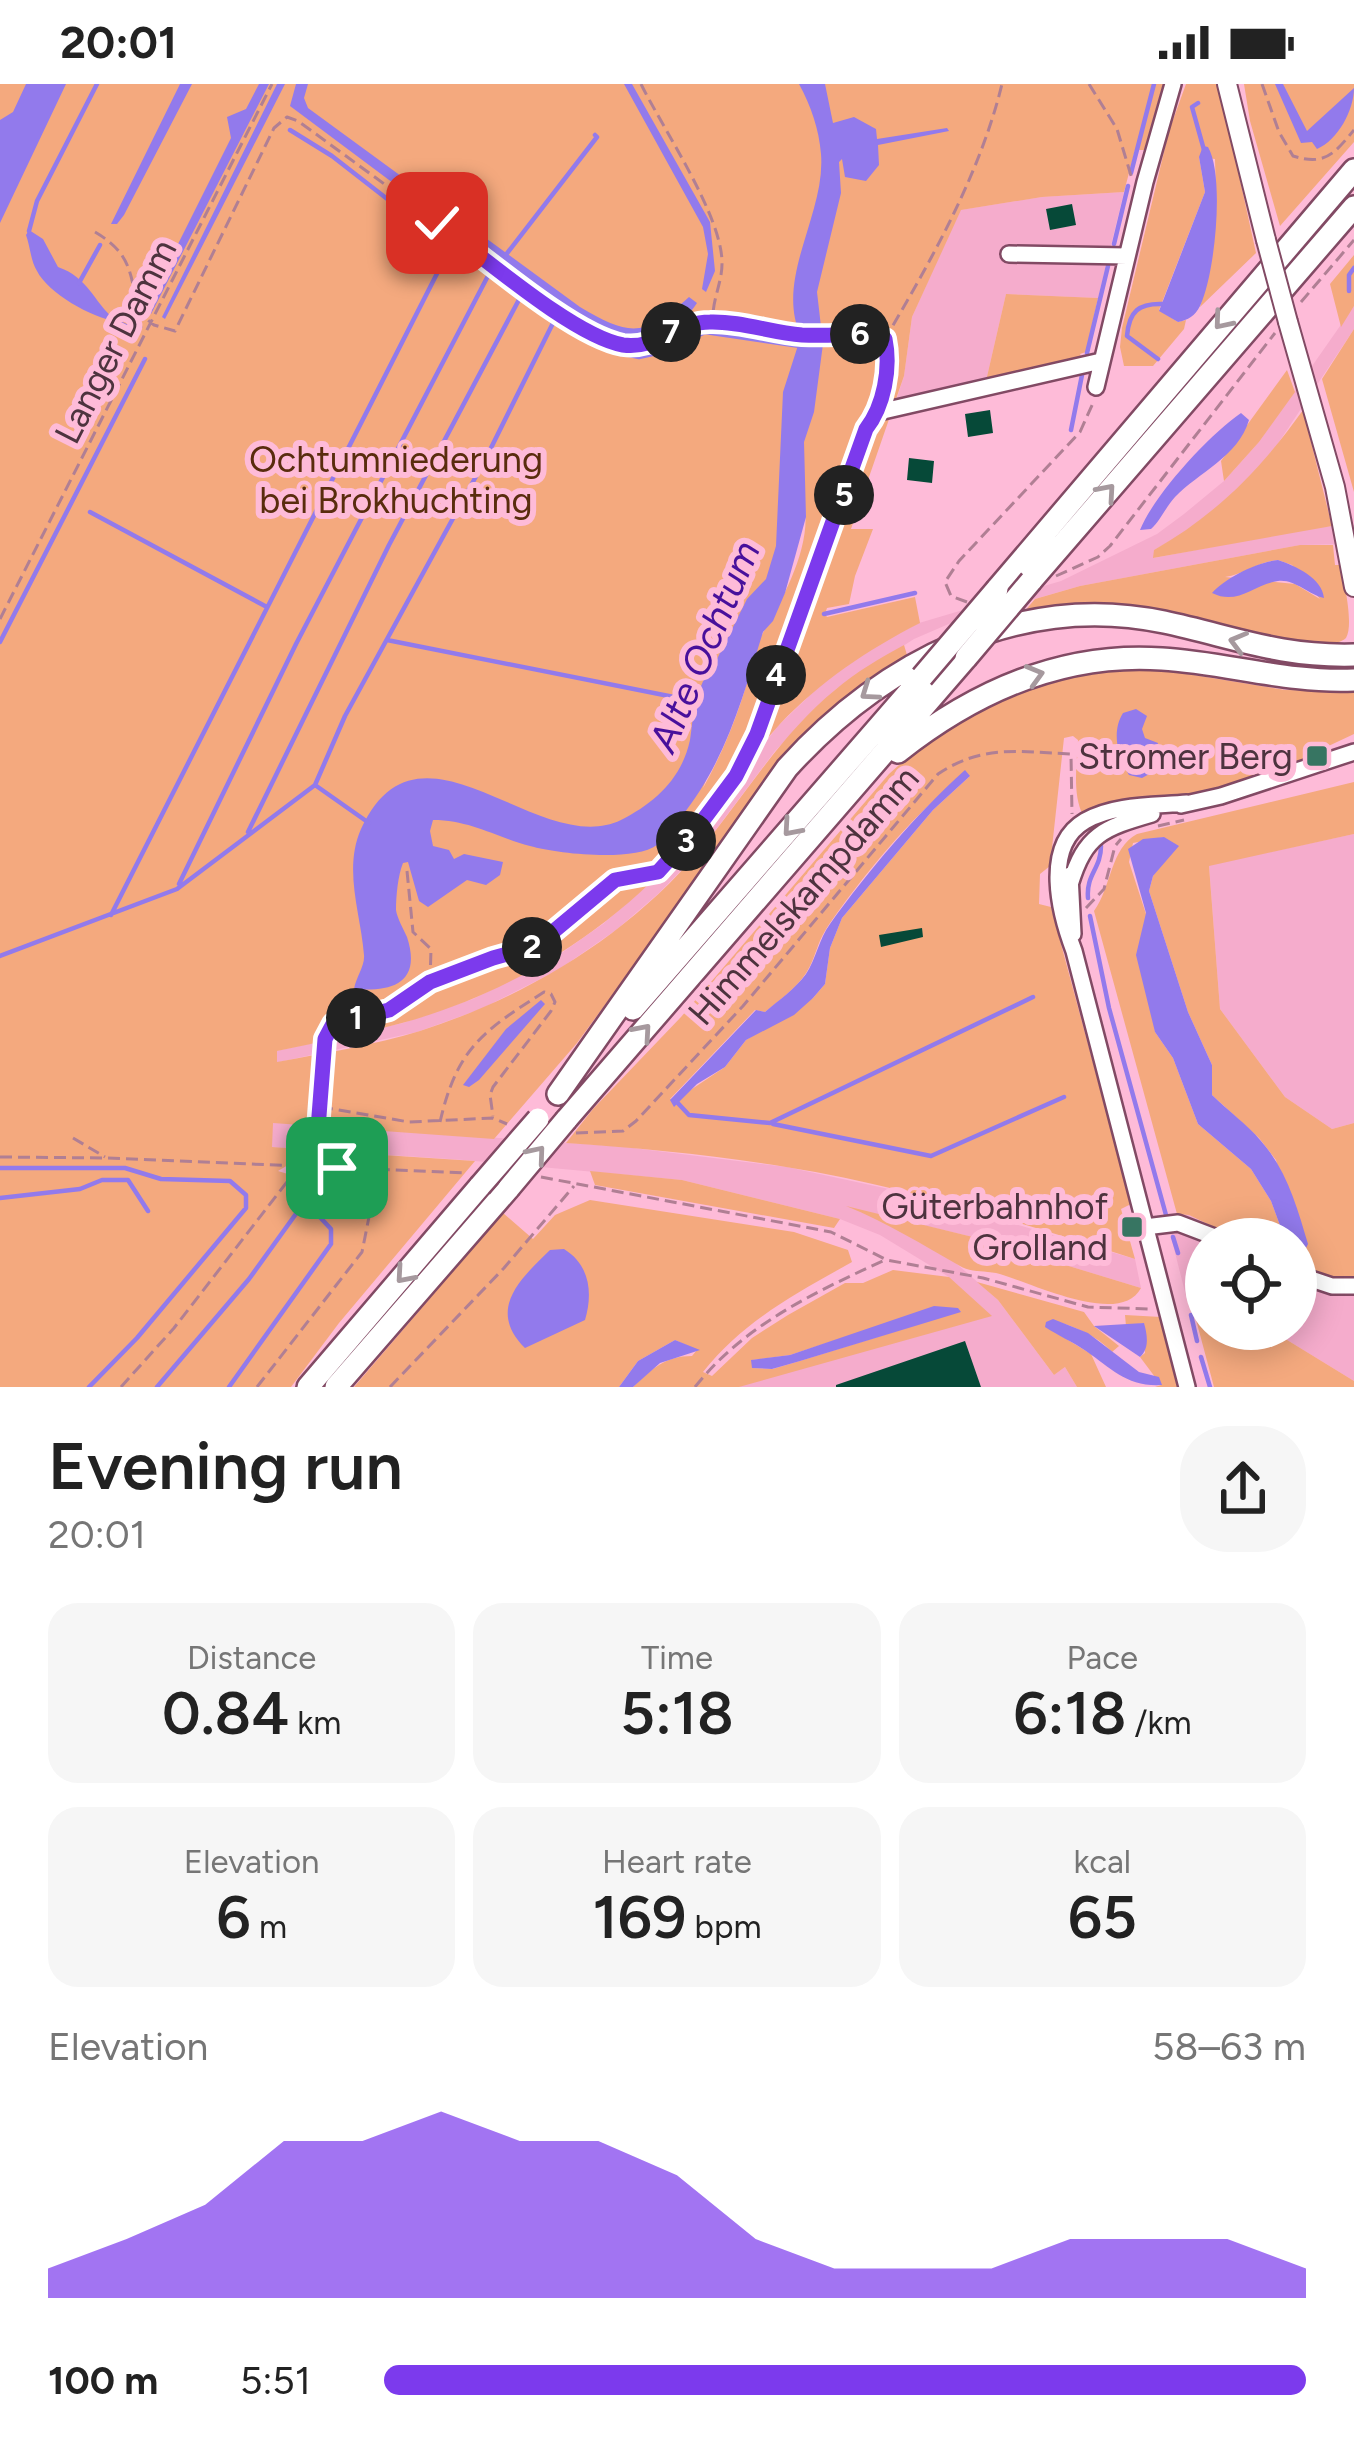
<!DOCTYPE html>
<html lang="en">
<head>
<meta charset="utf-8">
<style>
	:root { --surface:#fff; --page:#f6f6f6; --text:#222; --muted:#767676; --accent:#7c3aed }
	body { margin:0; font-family:Figtree,sans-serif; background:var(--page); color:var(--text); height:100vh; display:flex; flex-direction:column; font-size:45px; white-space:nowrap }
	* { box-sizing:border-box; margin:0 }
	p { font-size:39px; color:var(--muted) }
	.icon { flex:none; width:66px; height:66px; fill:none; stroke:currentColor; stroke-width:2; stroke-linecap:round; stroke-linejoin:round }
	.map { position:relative; height:1303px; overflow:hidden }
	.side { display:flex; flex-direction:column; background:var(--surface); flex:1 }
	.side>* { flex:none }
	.buttons { position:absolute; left:1185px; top:1134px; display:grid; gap:24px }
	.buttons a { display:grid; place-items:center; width:132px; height:132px; border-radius:50%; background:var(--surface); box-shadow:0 6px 30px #0003; font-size:60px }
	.pin { position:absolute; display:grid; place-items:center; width:102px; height:102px; color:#fff; margin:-51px; border-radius:24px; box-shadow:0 6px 18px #0006 }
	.km { position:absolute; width:60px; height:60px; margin:-30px; border-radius:50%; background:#222; color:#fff; font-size:33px; line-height:60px; text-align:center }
	.round { display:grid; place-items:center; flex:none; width:126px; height:126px; border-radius:48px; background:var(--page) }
	.summary { display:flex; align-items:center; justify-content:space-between; height:204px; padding:0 48px }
	h1 { font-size:66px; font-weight:600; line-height:90px }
	.stats { display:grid; grid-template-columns:repeat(3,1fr); gap:18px; height:204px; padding:12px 48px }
	.stats div { display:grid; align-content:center; border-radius:30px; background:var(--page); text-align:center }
	.stats b { font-size:60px; font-weight:600 }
	.stats small { font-size:33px; font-weight:400 }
	.stats p { font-size:33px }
	.chart { height:336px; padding:24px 48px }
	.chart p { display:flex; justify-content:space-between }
	.chart svg { width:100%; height:216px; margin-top:12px; fill:var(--accent); opacity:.7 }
	ul { padding:0 48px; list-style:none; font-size:39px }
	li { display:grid; grid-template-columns:192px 144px 1fr; align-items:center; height:90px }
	li i { height:30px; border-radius:15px; background:var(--accent) }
	.status { display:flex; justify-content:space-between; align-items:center; height:84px; padding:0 60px; background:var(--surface); direction:ltr }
	.status svg { height:33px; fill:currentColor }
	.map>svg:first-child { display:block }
	.built { fill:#f5accc }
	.green { fill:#f4a97e; fill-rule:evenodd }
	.water { fill:#927aec }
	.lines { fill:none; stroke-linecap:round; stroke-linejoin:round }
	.stream { stroke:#927aec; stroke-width:4.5 }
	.building { fill:#064938 }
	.minor-casing { stroke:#824a64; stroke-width:20 }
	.major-casing { stroke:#824a64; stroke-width:22 }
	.highway-casing { stroke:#824a64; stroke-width:26 }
	.path { stroke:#b07f94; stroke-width:3; stroke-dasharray:12 6; stroke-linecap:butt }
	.minor { stroke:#fff; stroke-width:15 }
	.major { stroke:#fff; stroke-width:18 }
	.highway { stroke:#fff; stroke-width:21 }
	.major-bridge-casing { stroke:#824a64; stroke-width:22; stroke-linecap:butt }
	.highway-bridge-casing { stroke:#824a64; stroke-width:26; stroke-linecap:butt }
	.major-bridge { stroke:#fff; stroke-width:18 }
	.highway-bridge { stroke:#fff; stroke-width:21 }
	.oneway { stroke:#a6999e }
	.route-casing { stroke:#fff; stroke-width:24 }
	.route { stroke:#7c3aed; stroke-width:15 }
	.poi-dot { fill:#377562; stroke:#febbd8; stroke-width:4.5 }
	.labels { text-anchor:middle; stroke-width:12; stroke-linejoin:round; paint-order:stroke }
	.street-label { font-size:36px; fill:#4d333e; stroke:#febbd8 }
	.park-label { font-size:36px; fill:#592c0d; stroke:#febbd8 }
	.poi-label { font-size:36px; fill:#4d333e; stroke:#febbd8; text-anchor:end }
	.water-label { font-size:39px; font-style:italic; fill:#48109c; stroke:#febbd8 }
</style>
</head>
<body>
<div class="status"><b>20:01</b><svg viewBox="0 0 49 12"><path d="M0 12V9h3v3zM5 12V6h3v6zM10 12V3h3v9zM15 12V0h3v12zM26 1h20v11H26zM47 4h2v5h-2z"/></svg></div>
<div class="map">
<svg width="1354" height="1303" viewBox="0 0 1354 1303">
	<rect width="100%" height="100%" fill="#febbd8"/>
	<path class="built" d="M1124,108L1098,214L1006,210L986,297L895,320L904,292L912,233L960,126L1042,113Z
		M1354,222V245L1269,373L1226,416L1184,449L1154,466V474L1317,443L1354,441V460L1300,461L1080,502L951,539L914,555L836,605L775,667L699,768L659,809L616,846L558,886L481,925L417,948L224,990L197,1032L625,1063L787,1083L912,1110L1135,1175L1141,1204L977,1154L855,1125L899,1144L949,1173L998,1216L1054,1291L1065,1283L1077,1303H739L949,1193L880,1151L840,1135L682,1096L464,1076L134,1054L0,1028L403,939L473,915L553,875L603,840L655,795L692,755L778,642L828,594L875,562L919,539L1061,497L1157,450L1184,430L1224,397L1259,358Z
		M1354,750V1039L1332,1045L1285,1013L1220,925L1209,781Z
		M1165,1129L1189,1131L1239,1155H1206V1221L1187,1216Z
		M1296,1182L1331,1194L1354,1192V1297L1269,1245H1296Z"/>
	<path class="green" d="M0,0H1163L1144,66H1135L1124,108L1042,113L961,126L912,233L904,292L851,445H873L855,492L849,520L827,524L825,530L827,533L915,513L920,539C867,566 821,597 780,640C747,676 722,719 691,756C616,844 513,909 402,939C361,950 319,958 277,967V978C325,969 374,961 420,947C526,913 628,852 700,766C745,712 780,651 835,606C856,588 880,574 904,561L907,571L829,626L797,659L577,959L494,1055L273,1039L272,1063L313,1066L278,1087L343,1107L356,1091L322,1067L475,1077L339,1239L291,1303H0ZM805,425C810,465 783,515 764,547C752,567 749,596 741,618C731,648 718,677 703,704Z
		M1186,0H1219L1256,169L1200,223C1214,175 1217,125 1215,75L1199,73L1205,108L1159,226L1178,238L1186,236L1184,245L1153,282H1124L1120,263L1122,244L1169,47Z
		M1244,0H1354V58L1280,142L1250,37Z
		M1354,171V222L1341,243L1330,200Z
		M1006,210L1098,214L1086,268L1080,270L1083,276L986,297Z
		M1354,245V408L1322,295Z
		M1287,286L1295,308L1259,358L1224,397L1221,377Z
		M1303,326L1332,442L1153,474L1154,466C1216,431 1262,384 1303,326Z
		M1300,461H1333L1335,481H1341C1344,499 1354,540 1346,554C1324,578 1131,526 1089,523C1069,521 1045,526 1024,528L1035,515L1080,502ZM1278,476L1292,481L1320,515L1295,500L1225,493C1245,490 1259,477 1278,476Z
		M1157,585L1285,606L1354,607V650L1303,674L1304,678L1191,711L1083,731C1072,710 1077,679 1078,656L1073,652L1064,654L1050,782L1040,790L1039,820L1051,823L1131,1120L1121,1125L1135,1175C1021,1139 905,1102 786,1083C714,1071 639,1064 566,1059L593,1025L681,933L889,690L929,654L998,613L1076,589ZM970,692L933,726L842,834L830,864L825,900L813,914L746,956L725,983L680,1013L670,1015L755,926L765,928C781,915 801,901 810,882C816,870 818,858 825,847C850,808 929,707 970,692Z
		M1354,698V750L1209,782L1220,925L1285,1013L1332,1045L1354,1039V1192L1331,1194L1296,1182V1175L1301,1174L1276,1076L1259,1054L1212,1011V981L1188,928L1149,807L1153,792L1167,771L1164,753L1133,759L1129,778L1146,830L1155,948L1173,974L1198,1040L1251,1085L1271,1117L1285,1155H1239L1189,1131L1177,1130L1094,827C1112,802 1110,765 1137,750Z
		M590,1087L682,1096L840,1135L834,1144L595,1101Z
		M590,1116L794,1148L848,1166L852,1178C797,1209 743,1237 703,1288L712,1292L752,1254L788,1231L845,1199H863L893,1186L949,1193L992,1232L739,1303H633C651,1285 666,1272 692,1272L697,1266L675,1256L638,1277L619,1303H354L503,1129L533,1155L555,1131ZM961,1227L800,1277L773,1285L752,1284V1276L790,1271L845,1253Z
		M846,1122L977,1154L1141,1204C1120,1244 1030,1198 996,1189C985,1187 969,1188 960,1182C921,1160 888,1139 846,1122Z
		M977,1198L1084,1228L1094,1242L1119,1262L1112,1268C1096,1251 1075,1243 1053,1236L1050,1245L1091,1270L1106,1303H1077L1065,1283L1054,1291L998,1216Z
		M1191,1217L1206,1221V1245H1269L1354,1297V1303H1214Z
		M1125,1231L1161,1233L1179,1303H1155L1161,1301L1140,1273L1145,1269L1144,1239L1126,1242Z"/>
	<path class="water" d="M26,0H66L0,139V36L13,28Z
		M180,0H192L124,131L117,140H111Z
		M259,0H269L151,230L146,224L231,54L227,33L246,25Z
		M277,0H285L165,235L162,233Z
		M296,0H308L304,14L308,24L580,223C631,253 644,253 689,213L697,219C675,253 638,261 602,247L460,149L290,22Z
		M624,0H632L710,138L715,187L706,208L702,205L708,170L703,143Z
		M799,0H825L833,39L854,33L876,45L877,55L947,44L949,47L878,61L879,81L866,97L845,93L842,75L839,78L841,109L817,208L823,260L814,328L804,358L806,433L785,509L773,537L763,548C743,613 725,679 681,733C674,741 666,754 657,761C634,778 558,770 530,762C496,753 470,736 433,736L430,747L433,762L449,766L454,775L464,770L503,778L500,791L486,801L467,796L428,823L419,817L408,778L403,779C398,791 396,812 396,826C397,834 404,846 407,853C422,899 392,908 354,905C356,893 365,882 364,871C361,830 343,786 361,745C420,617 538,776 621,736C655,719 682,694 690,656C692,644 692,633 696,621C701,608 699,598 710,589L747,515L766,495L776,462L783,308L801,252C774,195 826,130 821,70C819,45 811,22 799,0Z
		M1275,0H1283L1307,47L1354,4C1354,26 1338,56 1317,65L1312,58L1301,59Z
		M1203,62L1208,63C1225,92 1215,191 1200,222C1195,232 1188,236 1178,238L1159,227L1205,108L1199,73Z
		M29,146L43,155L58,183C89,194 92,216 116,237C92,234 48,209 37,187C31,178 30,162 26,151Z
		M1241,329L1249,336C1238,373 1199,388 1175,413C1165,424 1161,436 1151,445L1140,446C1154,411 1209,351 1241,329Z
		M1278,476C1296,482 1322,494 1324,514C1309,511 1295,495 1278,497C1254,500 1238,522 1212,509C1225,494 1257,478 1278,476Z
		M1136,625L1147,632L1142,645L1145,654L1158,659L1153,688L1142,694L1129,691C1118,673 1111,648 1123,629Z
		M965,686L970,692L933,726L842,834L830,864L825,900L813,914L794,931L746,956L725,983L697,1000L674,1023L670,1016L756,926L765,928C779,916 795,905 806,890C816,875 819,855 830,840C869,786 915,731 965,686Z
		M1164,753L1179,762L1153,792L1149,807L1188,928L1212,981V1011C1228,1027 1247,1040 1261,1057C1287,1086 1297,1123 1308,1160L1301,1174L1296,1175V1155H1285L1271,1117L1251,1085L1198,1040L1173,974L1155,948L1136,871L1146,829L1128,765L1143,755Z
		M541,916L545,920L479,996L469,1003L463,1001L506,945Z
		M564,1165C590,1181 593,1209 585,1236L525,1264C487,1226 519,1196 550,1166Z
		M934,1222L958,1224L961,1228L800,1277L772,1285L752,1284L751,1276L790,1271Z
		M1053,1235L1088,1249L1139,1288L1159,1293L1162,1301C1127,1303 1112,1285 1086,1267C1073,1258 1057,1251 1045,1243L1046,1238Z
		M1144,1239C1147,1250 1150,1264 1140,1273L1094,1242Z
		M675,1256L700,1266L660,1279L633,1303H619L638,1277Z"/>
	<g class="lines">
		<path class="stream" d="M1198,19L1192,23L1204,66
			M290,46L332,72L422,142L555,235L611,267L639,273L666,267L705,248L800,262
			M1131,89L1154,0
			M29,147L37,117L97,0
			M1114,160L1128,102
			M505,172L597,53L595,51
			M79,199L100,161
			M1349,207V191L1354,184
			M113,236L134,246L140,243
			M1087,269L1108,182
			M1158,275L1127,252C1129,227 1139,219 1163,220
			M1071,346L1082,291
			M90,428L265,522
			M824,530L915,509
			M387,556L699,618
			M0,558L145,275
			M315,701L369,739
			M248,748L389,461L522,210
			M179,800L296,560L490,188
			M1088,814C1086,790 1101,785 1101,762
			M111,831L451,162
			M1090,832L1109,924L1166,1131
			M0,872L177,805L315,701L345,632L486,374L555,235
			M675,1016L689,1031L770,1039L1033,913
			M773,1040L931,1072L1064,1013
			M0,1084H125L161,1095L230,1097L246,1111V1124L137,1254L89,1303
			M0,1114L80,1105L102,1096H128L148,1127
			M1173,1153L1178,1169
			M1191,1231L1197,1257
			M1201,1273L1210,1303
			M157,1303L249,1195L298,1127L316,1129L331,1145V1160L229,1303"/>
	</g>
	<path class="building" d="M1072,120L1076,141L1050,146L1046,125Z
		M990,326L993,349L968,353L965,330Z
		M909,374L934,377L932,399L907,396Z
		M922,844L923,853L881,863L879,851Z
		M965,1257L981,1303H836V1301Z"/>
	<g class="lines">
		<g class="minor-casing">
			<path id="minor" d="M1009,170L1127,172
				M1096,303L1145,98L1173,0
				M879,328L1101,277
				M1187,719C1155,722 1114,720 1085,737C1042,762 1060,830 1074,867L1187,1303
				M1181,721L1221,712L1354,668
				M1070,791L1073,850
				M1070,801C1085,750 1104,744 1152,730
				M1145,1143L1178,1139L1220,1155
				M1296,1190L1332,1202H1354"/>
		</g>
		<g class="major-casing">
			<path id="major" d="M1227,0L1266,156
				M1288,238L1335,403L1354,503"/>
		</g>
		<g class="highway-casing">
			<path id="highway" d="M1031,497L1354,123
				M997,505L1354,86
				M898,668C974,608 1063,568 1162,575C1227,579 1288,599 1354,596
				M633,925L922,593
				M558,1010L787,684C882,579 1018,507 1164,538C1234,553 1280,573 1354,571
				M566,1036L966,574
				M308,1303L480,1102
				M336,1303L509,1104"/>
		</g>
		<path class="path" d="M641,0C663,45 723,133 722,180C722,199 712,216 713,236
			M1089,0L1117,45L1132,95
			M1262,0L1279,48L1293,72C1325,82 1334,70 1354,46
			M95,148C134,171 129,191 140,230L154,241L175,247L274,44L287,33L298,37L576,240L621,261L654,260L681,242L713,238L799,250L856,249L883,254
			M1301,218L1354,156
			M881,310L888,269L885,255C932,175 980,90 1002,0
			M1056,492L1098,473L1110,462L1275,249
			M967,518L951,512L945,498L959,477L1080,348L1093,319
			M0,535L272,0
			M1158,742L1184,736
			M407,787L413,848L431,865L430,897
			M1086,824L1104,805L1115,762L1121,755
			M321,1023L409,1038L493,1034L507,1040
			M440,1038C457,964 483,947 544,908L551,910L555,918L551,927L493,1003L490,1011L493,1032
			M576,1049L623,1047L636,1037L743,922L938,690C983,660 1019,668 1071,670L1072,730
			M73,1054L105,1073
			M0,1073L106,1074L466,1089
			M315,1083L325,955L333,941L389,926L430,899L493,873L536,862L615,796L658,788L695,747L736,692L756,650L869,341
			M541,1093L831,1148L887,1176L983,1194L1088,1223L1149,1225
			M121,1303L174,1244L297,1085
			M257,1303L362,1168L369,1133L338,1085
			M390,1303L504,1184L574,1102
			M695,1303C744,1241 815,1208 885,1176"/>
		<use href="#minor" class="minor"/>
		<use href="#major" class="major"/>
		<use href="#highway" class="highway"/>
		<g class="major-bridge-casing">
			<path id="major-bridge" d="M1266,156L1288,238"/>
		</g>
		<g class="highway-bridge-casing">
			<path id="highway-bridge" d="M966,574L1031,497
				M922,593L997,505
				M480,1102L538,1035
				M509,1104L566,1036"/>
		</g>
		<use href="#major-bridge" class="major-bridge"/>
		<use href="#highway-bridge" class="highway-bridge"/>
	</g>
	<defs><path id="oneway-chevron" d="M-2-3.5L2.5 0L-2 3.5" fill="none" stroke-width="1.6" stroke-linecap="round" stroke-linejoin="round" transform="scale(3)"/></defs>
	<g class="oneway">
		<use href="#oneway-chevron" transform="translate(1222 237) rotate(130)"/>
		<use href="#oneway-chevron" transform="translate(1107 408) rotate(-49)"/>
		<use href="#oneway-chevron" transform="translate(1238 558) rotate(-165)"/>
		<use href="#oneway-chevron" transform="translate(1035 591) rotate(-16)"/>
		<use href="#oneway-chevron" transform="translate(869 608) rotate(145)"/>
		<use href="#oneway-chevron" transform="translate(791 744) rotate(131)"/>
		<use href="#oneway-chevron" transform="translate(643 948) rotate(-49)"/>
		<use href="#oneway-chevron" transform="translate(537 1070) rotate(-50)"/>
		<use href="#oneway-chevron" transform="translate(404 1191) rotate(131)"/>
	</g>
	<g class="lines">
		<g class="route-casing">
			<path id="route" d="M337,1084L315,1083L325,955L333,940L389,926L430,898L493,874L536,862L615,796L658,788L695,747L736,692L757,650L866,345C884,322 891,284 885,255C857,249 831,252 802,251C772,249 741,237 710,238C677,238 656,266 623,261C573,252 480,170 437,139"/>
		</g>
		<use href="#route" class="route"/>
	</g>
	<g class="poi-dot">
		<rect x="1305" y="660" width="24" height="24" rx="6"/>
		<rect x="1120" y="1131" width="24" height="24" rx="6"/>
	</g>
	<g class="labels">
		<g class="street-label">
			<text transform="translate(115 257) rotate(-63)" y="13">Langer Damm</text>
			<text transform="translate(803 811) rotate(-49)" y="13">Himmelskampdamm</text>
		</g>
		<g class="park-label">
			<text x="396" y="388">Ochtumniederung<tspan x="396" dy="41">bei Brokhuchting</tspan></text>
		</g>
		<g class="poi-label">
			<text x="1293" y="685">Stromer Berg</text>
			<text x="1108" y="1135">Güterbahnhof<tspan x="1108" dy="41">Grolland</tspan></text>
		</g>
		<g class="water-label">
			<text transform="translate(704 562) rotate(-67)" y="14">Alte Ochtum</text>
		</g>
	</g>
</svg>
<div class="buttons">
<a><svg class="icon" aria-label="locate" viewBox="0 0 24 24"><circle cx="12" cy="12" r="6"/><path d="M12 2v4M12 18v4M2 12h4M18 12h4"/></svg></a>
</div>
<div class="pin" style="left:337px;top:1084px;background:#1e9e55"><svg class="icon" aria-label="arrive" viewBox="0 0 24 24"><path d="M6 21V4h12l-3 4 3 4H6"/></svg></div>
<div class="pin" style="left:437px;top:139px;background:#d93025"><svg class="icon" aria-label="check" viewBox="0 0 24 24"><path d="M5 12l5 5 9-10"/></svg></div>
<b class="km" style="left:356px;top:934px">1</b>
<b class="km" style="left:532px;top:863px">2</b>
<b class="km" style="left:686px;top:757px">3</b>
<b class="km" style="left:776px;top:591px">4</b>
<b class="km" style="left:844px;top:411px">5</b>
<b class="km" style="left:860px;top:250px">6</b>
<b class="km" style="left:671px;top:248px">7</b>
</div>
<section class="side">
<div class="summary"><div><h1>Evening run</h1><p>20:01</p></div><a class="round"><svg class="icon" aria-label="share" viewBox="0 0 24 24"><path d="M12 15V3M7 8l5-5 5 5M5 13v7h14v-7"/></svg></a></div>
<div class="stats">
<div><p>Distance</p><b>0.84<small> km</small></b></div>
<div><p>Time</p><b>5:18</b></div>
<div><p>Pace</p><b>6:18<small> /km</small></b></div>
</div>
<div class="stats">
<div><p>Elevation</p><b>6<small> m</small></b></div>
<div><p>Heart rate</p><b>169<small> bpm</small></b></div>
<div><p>kcal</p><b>65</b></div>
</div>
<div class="chart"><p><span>Elevation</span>58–63 m</p>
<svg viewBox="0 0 160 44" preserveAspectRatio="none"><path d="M0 44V38L10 32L20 25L30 12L40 12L50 6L60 12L70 12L80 19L90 32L100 38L110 38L120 38L130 32L140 32L150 32L160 38V44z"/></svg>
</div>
<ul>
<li><b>100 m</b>5:51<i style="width:100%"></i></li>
</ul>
</section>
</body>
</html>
